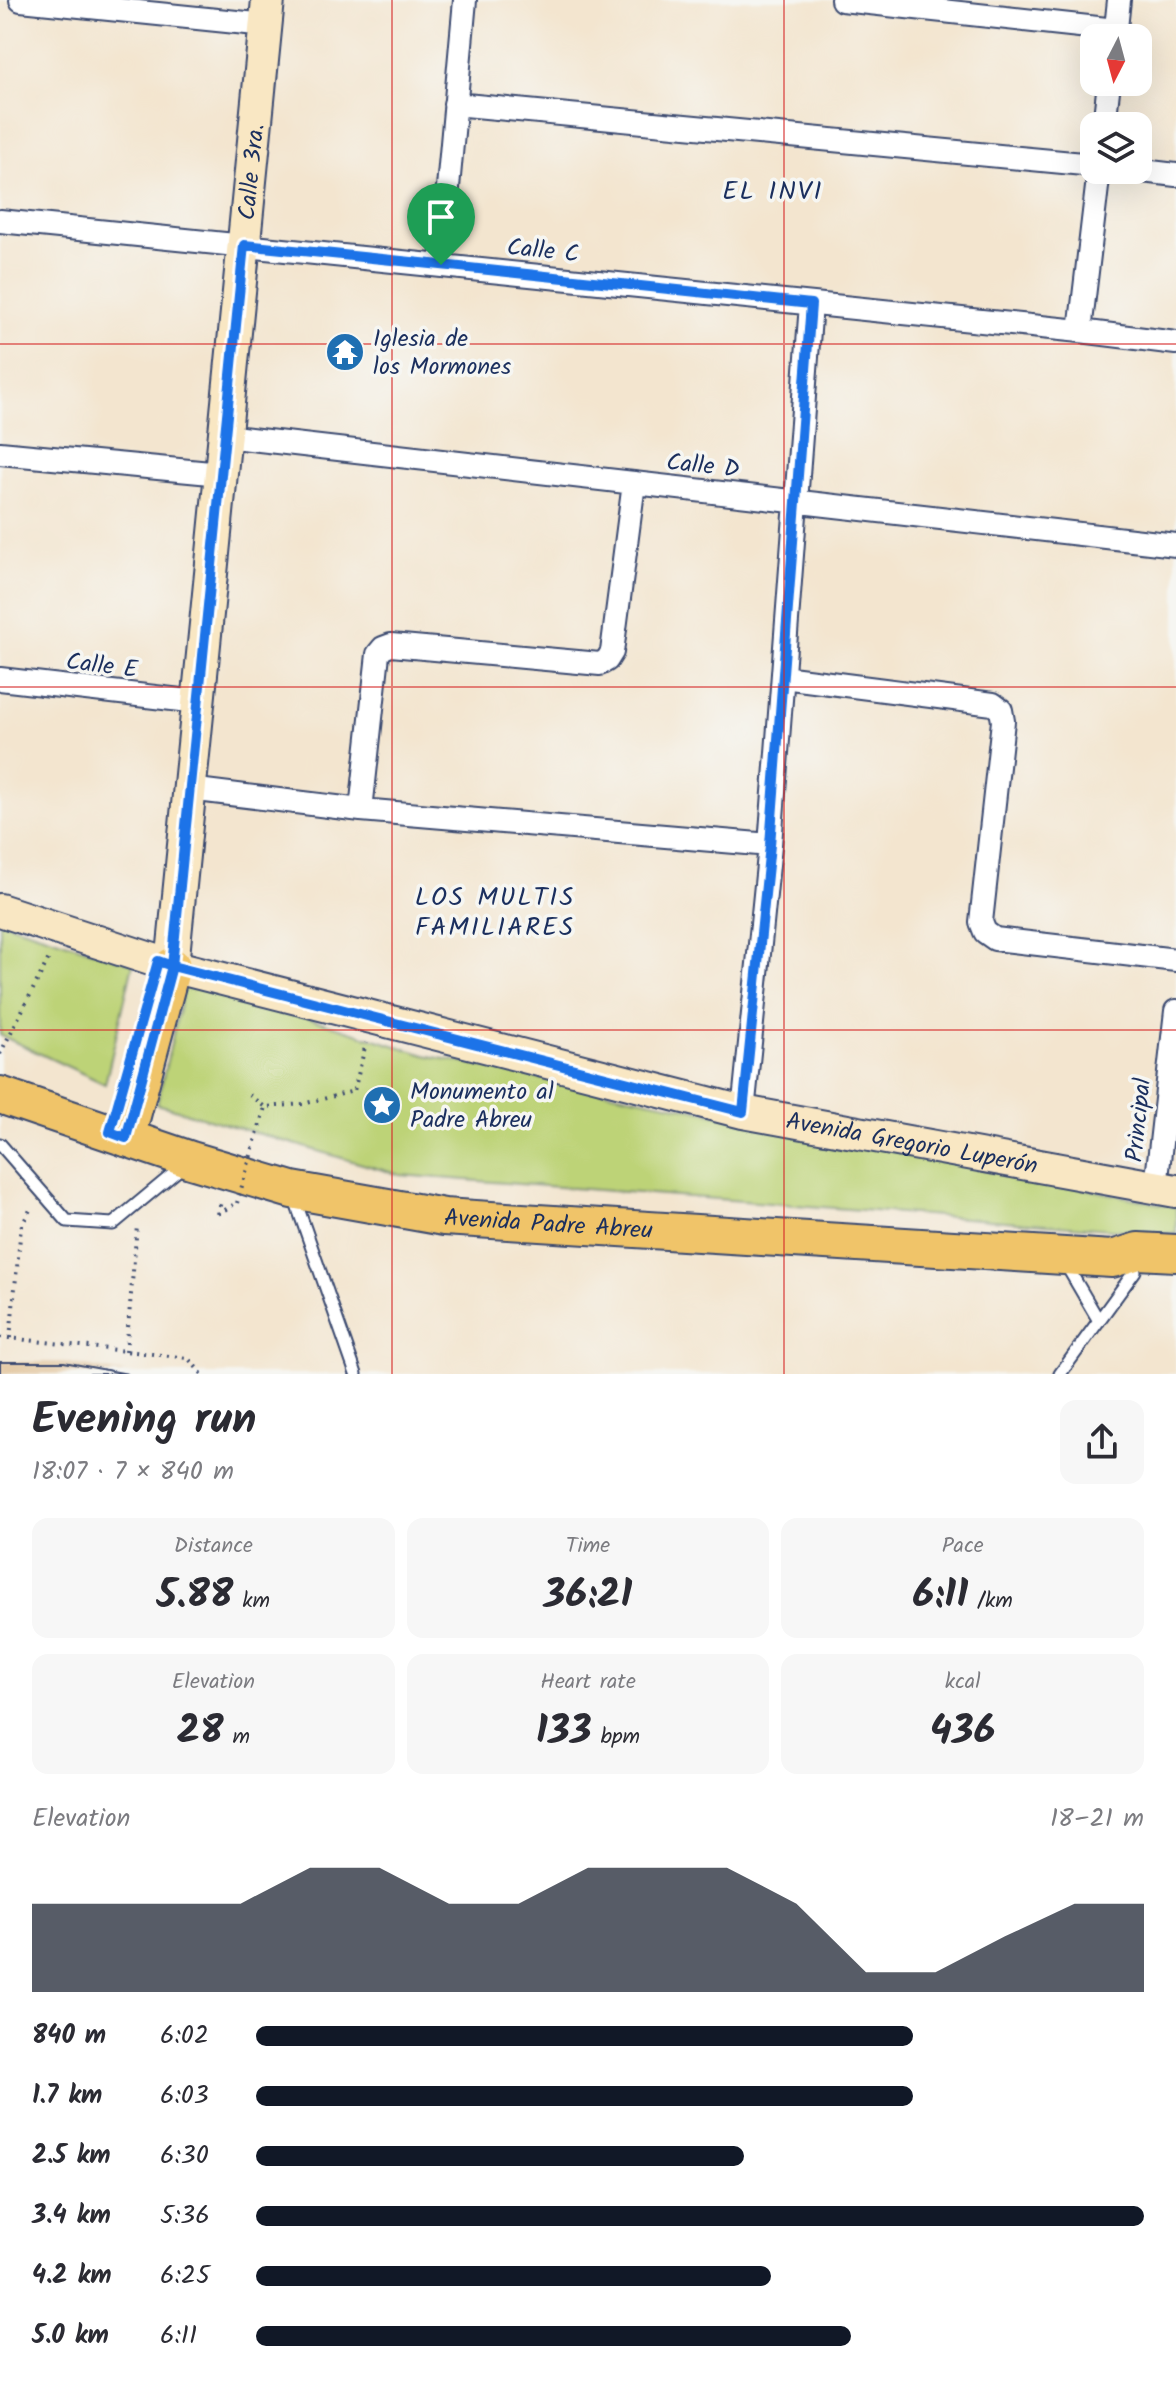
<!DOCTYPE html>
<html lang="en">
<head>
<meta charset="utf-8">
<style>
	:root { --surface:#fff; --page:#f7f7f7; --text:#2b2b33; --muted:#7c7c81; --accent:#111827 }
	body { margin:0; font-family:Kalam,sans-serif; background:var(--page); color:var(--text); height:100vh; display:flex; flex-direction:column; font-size:30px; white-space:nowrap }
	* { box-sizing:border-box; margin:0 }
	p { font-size:26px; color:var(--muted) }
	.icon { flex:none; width:44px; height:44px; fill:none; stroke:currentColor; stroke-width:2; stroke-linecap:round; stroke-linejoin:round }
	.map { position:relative; height:1374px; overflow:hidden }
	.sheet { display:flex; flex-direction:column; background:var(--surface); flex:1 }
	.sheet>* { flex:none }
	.needle { width:52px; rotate:186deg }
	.tools { position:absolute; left:1080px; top:24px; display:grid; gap:16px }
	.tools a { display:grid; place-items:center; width:72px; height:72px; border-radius:16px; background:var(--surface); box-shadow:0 8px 32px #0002; font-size:40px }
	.pin { position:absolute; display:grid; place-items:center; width:68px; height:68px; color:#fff; margin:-82px -34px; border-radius:50% 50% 50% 0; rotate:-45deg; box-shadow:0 0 8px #0007 }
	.pin .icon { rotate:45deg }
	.round { display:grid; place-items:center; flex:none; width:84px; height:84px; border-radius:16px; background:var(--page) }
	.overview { display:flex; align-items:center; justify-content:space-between; height:136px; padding:0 32px }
	h1 { font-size:44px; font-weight:600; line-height:60px }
	.metrics { display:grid; grid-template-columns:repeat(3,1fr); gap:12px; height:136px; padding:8px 32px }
	.metrics div { display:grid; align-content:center; border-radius:16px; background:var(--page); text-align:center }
	.metrics b { font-size:40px; font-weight:600 }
	.metrics small { font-size:22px; font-weight:400 }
	.metrics p { font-size:22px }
	.chart { height:224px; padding:16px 32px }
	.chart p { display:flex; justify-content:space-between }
	.chart svg { width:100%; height:144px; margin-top:8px; fill:var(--accent); opacity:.7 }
	ul { padding:0 32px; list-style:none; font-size:26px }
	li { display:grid; grid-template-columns:128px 96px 1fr; align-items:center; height:60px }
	li i { height:20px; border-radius:10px; background:var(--accent) }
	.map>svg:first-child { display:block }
	.green { fill:#bdd377; stroke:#6c816a; stroke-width:2 }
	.building { fill:#dcb582 }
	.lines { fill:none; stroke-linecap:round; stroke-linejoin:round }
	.lane-casing { stroke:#3b4a6f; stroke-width:15 }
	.street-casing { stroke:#3b4a6f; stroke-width:26 }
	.secondary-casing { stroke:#3b4a6f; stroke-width:36 }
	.primary-casing { stroke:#3b4a6f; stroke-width:40 }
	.path { stroke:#3b4a6f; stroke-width:4; stroke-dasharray:2 6; stroke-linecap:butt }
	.lane { stroke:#fff; stroke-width:11 }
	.street { stroke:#fff; stroke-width:22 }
	.secondary { stroke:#f9e7c3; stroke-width:32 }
	.primary { stroke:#f0c469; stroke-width:36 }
	.path-bridge { stroke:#3b4a6f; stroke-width:4; stroke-dasharray:2 6; stroke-linecap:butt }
	.route-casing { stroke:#fff; stroke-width:16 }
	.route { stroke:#1a73e8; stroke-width:10 }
	.grid { fill:none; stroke:#d62828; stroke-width:2; stroke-opacity:0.55 }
	.labels { text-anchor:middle; stroke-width:7; stroke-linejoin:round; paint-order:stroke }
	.street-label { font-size:24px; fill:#1b2f5e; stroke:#f6f6f2 }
	.poi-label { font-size:24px; fill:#1b2f5e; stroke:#f6f6f2; text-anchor:start }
	.neighbourhood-label { font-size:26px; letter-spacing:2px; fill:#1b2f5e; stroke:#f6f6f2 }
</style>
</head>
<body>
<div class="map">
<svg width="1176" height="1374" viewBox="0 0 1176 1374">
	<rect width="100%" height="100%" fill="#f6f6f2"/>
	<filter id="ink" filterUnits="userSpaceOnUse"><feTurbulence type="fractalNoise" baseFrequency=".0125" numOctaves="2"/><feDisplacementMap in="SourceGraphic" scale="16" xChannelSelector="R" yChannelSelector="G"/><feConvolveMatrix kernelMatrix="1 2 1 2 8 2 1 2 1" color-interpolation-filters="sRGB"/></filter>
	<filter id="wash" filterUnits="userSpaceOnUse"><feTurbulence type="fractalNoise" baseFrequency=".006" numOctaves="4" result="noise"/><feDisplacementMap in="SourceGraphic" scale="32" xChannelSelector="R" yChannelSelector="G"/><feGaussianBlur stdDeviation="1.8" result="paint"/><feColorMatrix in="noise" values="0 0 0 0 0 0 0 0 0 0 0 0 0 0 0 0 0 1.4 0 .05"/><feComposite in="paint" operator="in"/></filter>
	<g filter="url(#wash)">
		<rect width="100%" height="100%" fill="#f3e5cf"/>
		<path class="green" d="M0,921L133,964L105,1084L0,1035Z
			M186,979L425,1055L1176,1207V1234L400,1175L157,1104Z"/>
		<g id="blocks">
			<path class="building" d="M0,1362H64L128,1374H0Z"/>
		</g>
	</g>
	<g filter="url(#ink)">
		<use href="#blocks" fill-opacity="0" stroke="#3b4a6f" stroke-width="2"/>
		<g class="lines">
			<g class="lane-casing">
				<path id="lane" d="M0,1144L67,1221L113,1224L183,1166
					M294,1197L356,1374
					M1065,1263L1099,1321
					M1060,1374L1135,1271"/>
			</g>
			<g class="street-casing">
				<path id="street" d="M21,0L266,25
					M842,0L1116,30
					M1115,38L1119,0
					M455,104L1094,165
					M1104,126L1109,82
					M1099,170L1080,331L1176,343
					M1134,170L1176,175
					M0,221L1080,331
					M441,265L465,0
					M224,436L1176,545
					M0,453L221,474
					M783,677L993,704L1001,710L1003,721L981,922L985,932L995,939L1176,960
					M0,679L198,702
					M189,789L361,810L770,845
					M361,810L378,654L383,648L391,645L600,664L607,660L612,652L634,483
					M743,1112L770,845L811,304
					M1156,1187L1176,1011"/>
			</g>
			<g class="secondary-casing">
				<g id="secondary">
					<path id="s1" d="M0,910L172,966L743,1112L1176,1191"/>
					<path id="s2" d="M172,966L268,0"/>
				</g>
			</g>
			<g class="primary-casing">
				<g id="primary">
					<path id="s3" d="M0,1095L191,1160L292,1190L444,1217L1112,1259L1138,1251L1176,1253"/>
					<path d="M126,1138L172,966"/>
				</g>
			</g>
			<path class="path" d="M0,1054L50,956
				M249,1095L265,1107L303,1104L354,1091L366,1043
				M218,1214L221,1201
				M218,1214L233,1205
				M0,1337L188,1358L202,1374
				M10,1338L21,1227L31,1208
				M126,1351L137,1226"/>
			<use href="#lane" class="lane"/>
			<use href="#street" class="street"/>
			<use href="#secondary" class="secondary"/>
			<use href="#primary" class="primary"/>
			<path class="path-bridge" d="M237,1203L265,1107"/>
		</g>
	</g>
	<g class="lines" filter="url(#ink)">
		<g class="route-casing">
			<path id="route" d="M441,265L244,245L172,966L126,1138L110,1132L158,961L172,966L743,1112L770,845L811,304L441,265"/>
		</g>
		<use href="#route" class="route"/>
	</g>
	<path class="grid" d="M392,0V1374M784,0V1374M0,344H1176M0,687H1176M0,1030H1176"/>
	<defs>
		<g id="temple-disc" transform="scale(2)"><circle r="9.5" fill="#1f6fb2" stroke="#f6f6f2"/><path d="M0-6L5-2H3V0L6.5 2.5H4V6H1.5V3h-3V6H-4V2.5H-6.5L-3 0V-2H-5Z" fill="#fff"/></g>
		<g id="sight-disc" transform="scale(2)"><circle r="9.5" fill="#1f6fb2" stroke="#f6f6f2"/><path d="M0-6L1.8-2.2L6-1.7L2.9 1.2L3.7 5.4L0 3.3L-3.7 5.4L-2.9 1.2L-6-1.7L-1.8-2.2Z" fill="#fff"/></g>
	</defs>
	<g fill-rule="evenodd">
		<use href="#temple-disc" x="345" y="352"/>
		<use href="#sight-disc" x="382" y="1105"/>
	</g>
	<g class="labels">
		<g class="street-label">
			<text dy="8" stroke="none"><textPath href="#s2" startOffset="798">Calle 3ra.</textPath></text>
			<text transform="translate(543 250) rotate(6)" y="8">Calle C</text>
			<text transform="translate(703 465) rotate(6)" y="8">Calle D</text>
			<text transform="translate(102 665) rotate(7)" y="8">Calle E</text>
			<text transform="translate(1138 1120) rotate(-84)" y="8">Principal</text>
			<text dy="8" stroke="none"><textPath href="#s1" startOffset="942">Avenida Gregorio Luperón</textPath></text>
			<text dy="8" stroke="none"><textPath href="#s3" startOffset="566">Avenida Padre Abreu</textPath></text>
		</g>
		<g class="poi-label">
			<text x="373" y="346">Iglesia de<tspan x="373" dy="28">los Mormones</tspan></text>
			<text x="410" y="1099">Monumento al<tspan x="410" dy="28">Padre Abreu</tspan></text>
		</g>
		<g class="neighbourhood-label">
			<text x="773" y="199">EL INVI</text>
			<text x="495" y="905">LOS MULTIS<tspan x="495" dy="30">FAMILIARES</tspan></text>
		</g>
	</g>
</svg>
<div class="tools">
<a><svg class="needle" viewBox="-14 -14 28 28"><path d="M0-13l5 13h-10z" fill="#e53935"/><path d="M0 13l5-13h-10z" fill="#7c7c81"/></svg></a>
<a><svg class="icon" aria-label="layers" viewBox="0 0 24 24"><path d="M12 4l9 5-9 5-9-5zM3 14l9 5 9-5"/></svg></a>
</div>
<div class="pin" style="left:441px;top:265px;background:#1e9e55"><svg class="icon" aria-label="arrive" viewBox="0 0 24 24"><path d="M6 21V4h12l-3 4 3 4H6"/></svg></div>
</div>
<section class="sheet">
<div class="overview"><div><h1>Evening run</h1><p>18:07 · 7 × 840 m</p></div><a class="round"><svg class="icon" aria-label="share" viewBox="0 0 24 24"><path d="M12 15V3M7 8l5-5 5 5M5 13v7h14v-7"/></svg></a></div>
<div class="metrics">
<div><p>Distance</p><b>5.88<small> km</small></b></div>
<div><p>Time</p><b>36:21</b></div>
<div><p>Pace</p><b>6:11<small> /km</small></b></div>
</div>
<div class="metrics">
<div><p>Elevation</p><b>28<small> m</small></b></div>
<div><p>Heart rate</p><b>133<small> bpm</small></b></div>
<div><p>kcal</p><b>436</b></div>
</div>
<div class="chart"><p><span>Elevation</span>18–21 m</p>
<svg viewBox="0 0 160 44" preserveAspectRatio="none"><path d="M0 44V17L10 17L20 17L30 17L40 6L50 6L60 17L70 17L80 6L90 6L100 6L110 17L120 38L130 38L140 27L150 17L160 17V44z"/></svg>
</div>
<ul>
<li><b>840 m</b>6:02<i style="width:74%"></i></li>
<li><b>1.7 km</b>6:03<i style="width:74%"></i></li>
<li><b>2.5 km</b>6:30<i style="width:55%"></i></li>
<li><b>3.4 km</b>5:36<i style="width:100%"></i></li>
<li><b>4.2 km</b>6:25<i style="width:58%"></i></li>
<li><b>5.0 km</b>6:11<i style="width:67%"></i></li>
</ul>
</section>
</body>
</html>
